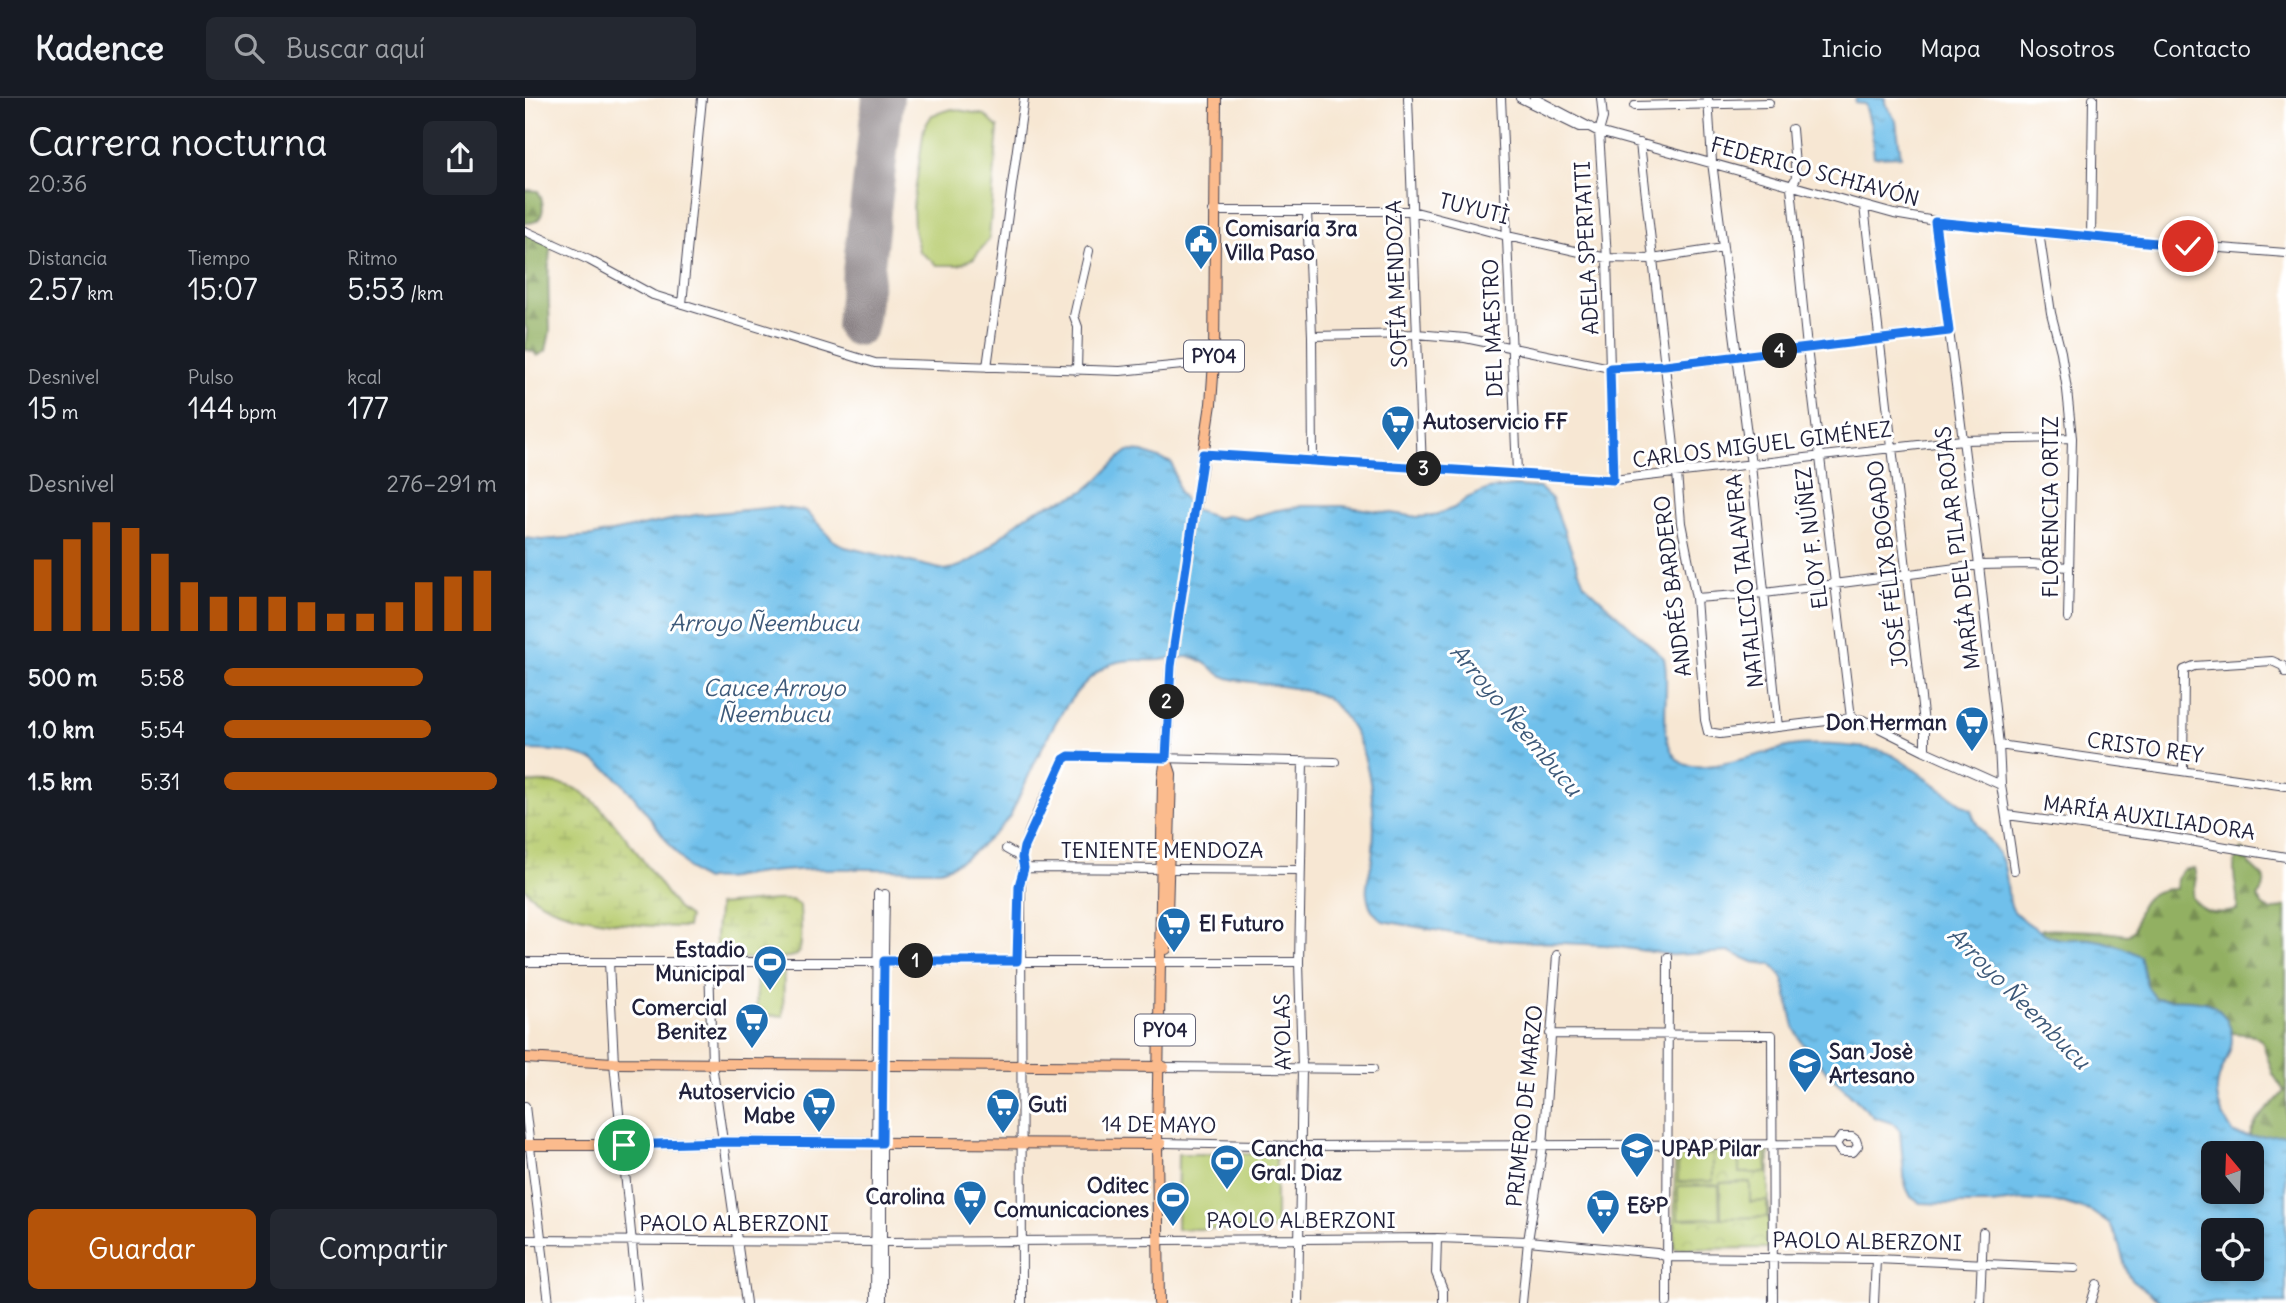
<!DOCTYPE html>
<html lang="es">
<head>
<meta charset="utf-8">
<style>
	:root { --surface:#171b24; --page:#242831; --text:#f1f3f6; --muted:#9ea1a6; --line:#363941; --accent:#b45309 }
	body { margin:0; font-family:Delius,sans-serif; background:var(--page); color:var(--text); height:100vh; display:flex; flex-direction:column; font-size:26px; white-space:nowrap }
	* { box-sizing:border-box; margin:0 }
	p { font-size:23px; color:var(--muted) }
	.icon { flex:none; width:38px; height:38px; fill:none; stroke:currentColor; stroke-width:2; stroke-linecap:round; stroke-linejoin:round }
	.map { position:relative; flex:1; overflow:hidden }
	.details { display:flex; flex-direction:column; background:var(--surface); width:525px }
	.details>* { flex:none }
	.needle { width:46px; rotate:341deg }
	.tools { position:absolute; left:1676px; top:1043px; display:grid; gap:14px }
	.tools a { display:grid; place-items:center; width:63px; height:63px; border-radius:10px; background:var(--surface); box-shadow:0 4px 10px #0003; font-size:35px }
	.pin { position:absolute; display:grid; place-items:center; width:60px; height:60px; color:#fff; margin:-30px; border:4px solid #fff; border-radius:50%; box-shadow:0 2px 7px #0007 }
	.km { position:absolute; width:35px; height:35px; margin:-18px; border-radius:50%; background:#222; color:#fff; font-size:19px; line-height:35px; text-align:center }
	.round { display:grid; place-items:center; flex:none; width:74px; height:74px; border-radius:10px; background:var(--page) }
	.head { display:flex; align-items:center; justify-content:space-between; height:119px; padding:0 28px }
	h1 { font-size:38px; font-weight:600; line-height:52px }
	.metrics { display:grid; grid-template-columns:repeat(3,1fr); gap:10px; height:119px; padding:7px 28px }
	.metrics div { display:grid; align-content:center }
	.metrics b { font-size:30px; font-weight:600 }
	.metrics small { font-size:19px; font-weight:400 }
	.metrics p { font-size:19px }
	.chart { height:196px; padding:14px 28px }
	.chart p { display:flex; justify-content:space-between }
	.chart svg { width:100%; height:126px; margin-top:7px; stroke:var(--accent); stroke-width:6 }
	.button { display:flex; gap:14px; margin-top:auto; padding:14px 28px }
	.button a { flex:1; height:80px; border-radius:10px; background:var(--accent); color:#fff; font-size:28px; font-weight:600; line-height:80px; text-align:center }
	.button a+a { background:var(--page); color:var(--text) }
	ul { padding:0 28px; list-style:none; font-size:23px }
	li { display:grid; grid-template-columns:112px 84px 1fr; align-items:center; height:52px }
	li i { height:18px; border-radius:9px; background:var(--accent) }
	header { display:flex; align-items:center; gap:42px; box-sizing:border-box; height:98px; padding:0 35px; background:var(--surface); border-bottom:2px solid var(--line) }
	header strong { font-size:33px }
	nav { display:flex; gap:38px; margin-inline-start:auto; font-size:24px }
	.search { width:490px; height:63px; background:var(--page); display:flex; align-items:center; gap:18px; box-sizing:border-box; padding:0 24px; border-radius:10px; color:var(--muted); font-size:26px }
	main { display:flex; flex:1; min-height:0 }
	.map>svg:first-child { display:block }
	.forest { fill:url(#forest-firs); stroke:#5a694e; stroke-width:2 }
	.wetland { fill:url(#wetland-marsh); stroke:#6d7756; stroke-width:2 }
	.park { fill:url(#park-crowns); stroke:#6d7756; stroke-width:2 }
	.pitch { fill:#b8cc70; stroke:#6d7756; stroke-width:2 }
	.water { fill:url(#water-ripples); stroke:#487193; stroke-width:2; fill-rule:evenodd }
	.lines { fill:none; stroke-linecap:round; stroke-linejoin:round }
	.runway { stroke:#8c8487; stroke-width:42 }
	.minor-casing { stroke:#424052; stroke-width:10 }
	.major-casing { stroke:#424052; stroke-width:12 }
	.minor { stroke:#fff; stroke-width:8 }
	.major { stroke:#fbbb8d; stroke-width:10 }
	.route-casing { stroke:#fff; stroke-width:14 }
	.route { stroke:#1a73e8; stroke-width:9 }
	.labels { text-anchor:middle; stroke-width:6; stroke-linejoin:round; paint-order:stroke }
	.shield { fill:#fff; stroke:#646476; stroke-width:2 }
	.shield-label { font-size:19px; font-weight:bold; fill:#22223b }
	.street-label { font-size:21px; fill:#22223b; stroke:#fff }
	.poi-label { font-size:21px; font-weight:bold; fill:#22223b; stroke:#fff; text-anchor:start }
	.water-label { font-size:23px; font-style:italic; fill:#3d5979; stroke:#fff }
</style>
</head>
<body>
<header>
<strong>Kadence</strong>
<div class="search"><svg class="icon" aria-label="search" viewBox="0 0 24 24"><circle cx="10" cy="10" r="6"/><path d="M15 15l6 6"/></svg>Buscar aquí</div>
<nav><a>Inicio</a><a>Mapa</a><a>Nosotros</a><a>Contacto</a></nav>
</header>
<main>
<section class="details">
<div class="head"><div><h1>Carrera nocturna</h1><p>20:36</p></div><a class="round"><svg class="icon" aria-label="share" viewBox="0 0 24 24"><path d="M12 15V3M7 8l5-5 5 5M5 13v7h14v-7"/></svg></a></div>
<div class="metrics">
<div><p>Distancia</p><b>2.57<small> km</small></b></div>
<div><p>Tiempo</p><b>15:07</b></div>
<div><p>Ritmo</p><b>5:53<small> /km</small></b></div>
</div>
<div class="metrics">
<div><p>Desnivel</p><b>15<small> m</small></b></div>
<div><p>Pulso</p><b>144<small> bpm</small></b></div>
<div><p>kcal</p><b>177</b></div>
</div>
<div class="chart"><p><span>Desnivel</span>276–291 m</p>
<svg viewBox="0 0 160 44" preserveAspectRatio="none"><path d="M5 44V19M15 44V12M25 44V6M35 44V8M45 44V17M55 44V27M65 44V32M75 44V32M85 44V32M95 44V34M105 44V38M115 44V38M125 44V34M135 44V27M145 44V25M155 44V23"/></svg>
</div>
<ul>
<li><b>500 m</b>5:58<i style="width:73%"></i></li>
<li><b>1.0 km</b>5:54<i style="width:76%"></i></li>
<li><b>1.5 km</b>5:31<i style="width:100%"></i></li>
</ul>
<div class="button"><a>Guardar</a><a>Compartir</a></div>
</section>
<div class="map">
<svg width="1761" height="1205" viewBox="0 0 1761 1205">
	<defs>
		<pattern id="forest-firs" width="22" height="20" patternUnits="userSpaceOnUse" patternTransform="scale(1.75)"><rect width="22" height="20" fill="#92b062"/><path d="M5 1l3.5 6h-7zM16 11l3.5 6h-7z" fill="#778f52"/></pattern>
		<pattern id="wetland-marsh" width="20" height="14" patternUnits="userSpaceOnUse" patternTransform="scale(1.75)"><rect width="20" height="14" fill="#b8cc70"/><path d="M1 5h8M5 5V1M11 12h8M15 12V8" fill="none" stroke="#9eaf62"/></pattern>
		<pattern id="park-crowns" width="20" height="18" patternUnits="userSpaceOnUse" patternTransform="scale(1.75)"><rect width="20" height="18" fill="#b8cc70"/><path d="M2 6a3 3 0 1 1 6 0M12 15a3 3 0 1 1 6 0" fill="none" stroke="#9eaf62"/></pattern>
		<pattern id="water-ripples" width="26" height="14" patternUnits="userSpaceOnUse" patternTransform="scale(1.75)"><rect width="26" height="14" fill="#6fc0eb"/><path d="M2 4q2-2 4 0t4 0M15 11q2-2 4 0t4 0" fill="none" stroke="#5b9cc0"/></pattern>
	</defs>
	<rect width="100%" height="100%" fill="#fff"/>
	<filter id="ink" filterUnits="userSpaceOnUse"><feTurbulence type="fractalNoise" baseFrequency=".0143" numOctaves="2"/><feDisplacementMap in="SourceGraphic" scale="14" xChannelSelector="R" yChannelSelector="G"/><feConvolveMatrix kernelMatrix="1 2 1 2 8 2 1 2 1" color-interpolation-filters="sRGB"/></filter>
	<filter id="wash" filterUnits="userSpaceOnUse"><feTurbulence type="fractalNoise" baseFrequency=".00686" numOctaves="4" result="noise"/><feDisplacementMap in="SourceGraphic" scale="28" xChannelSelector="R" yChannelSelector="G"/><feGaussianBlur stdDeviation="1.57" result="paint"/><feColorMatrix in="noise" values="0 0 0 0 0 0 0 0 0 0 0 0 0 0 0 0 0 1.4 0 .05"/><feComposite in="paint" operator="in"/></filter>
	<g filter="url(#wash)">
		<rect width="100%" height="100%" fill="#f7e7d3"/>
		<path class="forest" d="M0,92L13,93C21,108 20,126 0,125Z
			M0,133L27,141C21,170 24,203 25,231C25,237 22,246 21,253L12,258L9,254L0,251L2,232L0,227Z
			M1716,751L1725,756L1724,766L1740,781L1738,791L1732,799L1738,808L1747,813L1761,808V1045L1724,1043C1726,1020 1747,1010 1759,993L1748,976L1737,943L1728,937L1708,935L1669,920L1514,841L1517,831L1571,833L1603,837L1609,832C1611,826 1611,821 1613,815C1618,797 1634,790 1651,791L1652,780L1658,772L1669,770L1671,780L1667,799C1677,816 1694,817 1712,812C1715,788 1701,773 1716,751Z"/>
		<path class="wetland" d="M0,685C18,685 36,683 53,692C83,707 130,781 153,811L164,819L162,829C125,829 22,824 0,790Z
			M251,802H267L275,807C275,819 279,846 273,856C268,862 200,863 194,855C187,847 194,819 193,807Z"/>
		<path class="park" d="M1150,1051H1244V1150L1149,1151Z"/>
		<path class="pitch" d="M427,11L460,17L473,30L464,141L449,160L434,167H412L394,153L389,132L388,108L399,30L407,17Z
			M232,870H259L258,918L231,917Z
			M1214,1055H1241L1242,1075H1214Z
			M653,1056H751V1131H652Z
			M1153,1056H1188V1083L1153,1084Z
			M1225,1084V1104L1242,1103V1119L1196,1120L1195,1085Z
			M1194,1087L1195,1120L1153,1121V1088Z"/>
		<path class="water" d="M1331,0H1360V5L1371,23L1376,58L1349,59L1346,28L1340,6L1330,5Z
			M603,353L618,354L647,365L654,394L664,407L668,412L693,420L704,417L722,421L748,413L777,408H818L893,419L907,418L929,410L942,400L964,391L990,388L1015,390L1027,401L1059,486L1139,560C1147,590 1129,639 1154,663C1173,680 1243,652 1267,648C1288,645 1350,647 1367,657C1395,673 1419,696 1446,712C1451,732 1469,744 1477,762C1484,778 1480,795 1487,810C1491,819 1521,838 1531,840C1542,843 1554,840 1564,841C1583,843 1599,849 1615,858L1622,888L1630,900C1646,903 1663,900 1679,904C1688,906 1695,912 1700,919C1720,951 1690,967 1692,996C1693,1012 1701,1023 1709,1036L1726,1039L1761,1036V1205H1638L1607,1182L1602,1175L1592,1140L1584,1126L1567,1114L1539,1105L1498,1102L1466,1106H1425L1395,1105L1386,1099L1380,1087L1375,1033L1370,1026L1349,1019L1303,975L1277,945L1269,929L1258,880L1247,867L1228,864L1205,854L1147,857L1081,847L967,842L858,823C849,816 844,810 842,797C840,786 846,773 847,761C852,719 847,657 822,622C817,616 811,607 804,602C788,590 733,585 711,582C690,579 687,566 670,560C658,557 645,561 634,562C618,563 601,560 586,566C537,589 508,671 485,718C470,737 439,766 415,772C345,772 274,766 206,780C197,782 189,779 180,782C164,775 156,760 146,748C126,722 101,682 74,666C54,653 24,652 0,652V440L17,442L67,438L170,417L251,409L281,413L308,442L320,449L420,472C456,467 475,434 504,416C520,405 542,403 559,393C576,382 586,365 603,353ZM1689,1055H1727V1094H1689ZM1689,1132H1727V1171H1689Z"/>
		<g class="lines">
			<path class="runway" d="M332,227L358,0"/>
		</g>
	</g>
	<g filter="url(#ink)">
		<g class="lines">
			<g class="minor-casing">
				<path id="minor" d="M883,0L897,371
					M976,0L992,374
					M995,0L1054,29H1065
					M1009,0L1074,34L1369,116L1410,123L1566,140L1761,155
					M1076,0L1078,20L1074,34L1082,160L1088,382
					M1183,0L1187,64L1226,367L1253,629
					M1109,8L1244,5
					M1267,31L1271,80L1266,89L1282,250L1326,620
					M1115,45L1152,375L1156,425L1171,500L1180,622L1183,634L1195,636L1326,620L1338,622L1400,653L1476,687
					M1339,108L1400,634V653
					M688,113H887L982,138L1082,160L1127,161L1198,150
					M782,113L787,238L788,363
					M1410,123L1454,467L1474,647L1476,687L1489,772
					M0,133L64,162L128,197L350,265L595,273L689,264
					M1514,134L1526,215L1536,254L1542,292L1547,340L1543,520
					M1566,140L1568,0
					M157,206L177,0
					M787,238L891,236L940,240L1085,270L1140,267L1424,232
					M462,269L499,0
					M552,273L553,229L549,218L564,153
					M678,356L1088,382L1437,342L1547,340
					M1171,500L1240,495L1454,467L1507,466L1543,469
					M1474,647L1761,688
					M1658,672L1659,572L1669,568L1747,563L1758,568L1761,575
					M1482,717L1629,737L1761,759
					M481,751L497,760
					M499,770L775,772
					M0,864H774
					M84,864L89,965L113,1205
					M184,864L187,966L221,1205
					M1025,936L1247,937L1248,1205
					M639,969L848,971
					M0,1008L24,1205
					M638,1045L776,1048L1311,1046L1316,1039H1327L1331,1042L1333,1048L1328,1054H1316L1311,1046
					M912,1140L911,1175L918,1192V1205
					M0,1142L358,1144L912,1140L1003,1143L1132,1155L1142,1159L1351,1161L1550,1170
					M350,1205L353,796
					M357,1205V968L360,796
					M497,1205L496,787C498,774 496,761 499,748C508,718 526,689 539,661L544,658L810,664
					M773,1205L777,971L774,864L778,663
					M997,1205L1003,1143L1018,1048L1032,857
					M1142,1205L1143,859
					M1349,1205L1351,1161
					M1455,1205L1458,1134
					M1566,1205L1572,1186"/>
			</g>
			<g class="major-casing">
				<path id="major" d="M641,851L646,676L642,664
					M0,960L89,965L639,969
					M0,1047H99L198,1044L636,1046
					M634,1205L632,1046L638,681L641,660L646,568L686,306L689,264L691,0"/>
			</g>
			<use href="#minor" class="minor"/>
			<use href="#major" class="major"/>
		</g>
	</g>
	<g class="lines" filter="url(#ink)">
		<g class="route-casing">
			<path id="route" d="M99,1047L198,1044L357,1045L359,863H492L494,788L499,770L497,760L499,749L539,661L544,658L641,660L646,568L678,356L1088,382L1085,270L1140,267L1424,233L1410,124L1663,148"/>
		</g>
		<use href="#route" class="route"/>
	</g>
	<defs>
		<g id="civic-pin" transform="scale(1.75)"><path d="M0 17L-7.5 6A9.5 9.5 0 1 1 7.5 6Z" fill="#1f6fb2" stroke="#fff"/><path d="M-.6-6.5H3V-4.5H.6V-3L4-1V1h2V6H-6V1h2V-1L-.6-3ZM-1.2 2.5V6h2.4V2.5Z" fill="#fff"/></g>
		<g id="supermarket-pin" transform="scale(1.75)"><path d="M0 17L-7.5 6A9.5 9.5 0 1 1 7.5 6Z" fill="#1f6fb2" stroke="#fff"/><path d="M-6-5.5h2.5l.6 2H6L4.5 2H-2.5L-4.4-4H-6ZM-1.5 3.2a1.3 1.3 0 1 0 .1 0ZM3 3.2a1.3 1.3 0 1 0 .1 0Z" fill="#fff"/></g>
		<g id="stadium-pin" transform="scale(1.75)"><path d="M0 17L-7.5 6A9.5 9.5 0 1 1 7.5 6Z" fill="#1f6fb2" stroke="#fff"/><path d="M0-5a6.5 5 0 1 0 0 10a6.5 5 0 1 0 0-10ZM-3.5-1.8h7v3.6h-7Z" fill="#fff"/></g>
		<g id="school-pin" transform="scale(1.75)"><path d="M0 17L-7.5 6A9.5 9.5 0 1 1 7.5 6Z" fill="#1f6fb2" stroke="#fff"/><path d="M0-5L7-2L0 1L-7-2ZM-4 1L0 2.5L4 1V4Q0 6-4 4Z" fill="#fff"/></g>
		<g id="university-pin" transform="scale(1.75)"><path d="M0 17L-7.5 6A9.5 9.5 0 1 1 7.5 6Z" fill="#1f6fb2" stroke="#fff"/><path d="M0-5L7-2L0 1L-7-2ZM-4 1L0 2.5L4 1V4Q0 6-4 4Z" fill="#fff"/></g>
	</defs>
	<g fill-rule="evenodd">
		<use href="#civic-pin" x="676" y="143"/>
		<use href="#supermarket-pin" x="873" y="324"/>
		<use href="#supermarket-pin" x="1447" y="625"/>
		<use href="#supermarket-pin" x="649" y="826"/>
		<use href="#stadium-pin" x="245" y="864"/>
		<use href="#supermarket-pin" x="227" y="922"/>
		<use href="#school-pin" x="1280" y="966"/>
		<use href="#supermarket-pin" x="294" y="1006"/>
		<use href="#supermarket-pin" x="478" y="1007"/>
		<use href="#university-pin" x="1112" y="1051"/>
		<use href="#stadium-pin" x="702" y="1063"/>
		<use href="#supermarket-pin" x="445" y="1099"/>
		<use href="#stadium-pin" x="648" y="1100"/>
		<use href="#supermarket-pin" x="1078" y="1108"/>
	</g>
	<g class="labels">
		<g class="shield">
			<rect x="659" y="242.5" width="60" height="31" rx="5"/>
			<rect x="610" y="916.5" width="60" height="31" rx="5"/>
		</g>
		<g class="shield-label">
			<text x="689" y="265">PY04</text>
			<text x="640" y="939">PY04</text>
		</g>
		<g class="street-label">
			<text transform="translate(1290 74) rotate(15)" y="7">FEDERICO SCHIAVÓN</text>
			<text transform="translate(949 111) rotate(14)" y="7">TUYUTÌ</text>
			<text transform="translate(1062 150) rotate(-93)" y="7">ADELA SPERTATTI</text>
			<text transform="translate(872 186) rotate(-92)" y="7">SOFÍA MENDOZA</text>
			<text transform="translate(968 230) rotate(-92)" y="7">DEL MAESTRO</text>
			<text transform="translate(1237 347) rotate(-7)" y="7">CARLOS MIGUEL GIMÉNEZ</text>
			<text transform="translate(1526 409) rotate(-90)" y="7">FLORENCIA ORTIZ</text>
			<text transform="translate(1287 440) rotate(-97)" y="7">ELOY F. NÚÑEZ</text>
			<text transform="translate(1433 450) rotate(-97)" y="7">MARÍA DEL PILAR ROJAS</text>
			<text transform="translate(1363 466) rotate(-97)" y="7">JOSÉ FÉLIX BOGADO</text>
			<text transform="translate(1220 483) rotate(-96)" y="7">NATALICIO TALAVERA</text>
			<text transform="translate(1148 488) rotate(-97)" y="7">ANDRÉS BARDERO</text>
			<text transform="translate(1620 650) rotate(8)" y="7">CRISTO REY</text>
			<text transform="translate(1624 720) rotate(8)" y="7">MARÍA AUXILIADORA</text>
			<text x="637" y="760">TENIENTE MENDOZA</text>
			<text transform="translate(758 934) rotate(-91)" y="7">AYOLAS</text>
			<text transform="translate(1000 1008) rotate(-84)" y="7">PRIMERO DE MARZO</text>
			<text transform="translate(634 1027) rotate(1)" y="7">14 DE MAYO</text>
			<text x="776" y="1130">PAOLO ALBERZONI</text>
			<text x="209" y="1133">PAOLO ALBERZONI</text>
			<text transform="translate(1342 1144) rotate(1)" y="7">PAOLO ALBERZONI</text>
		</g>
		<g class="poi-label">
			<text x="700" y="138">Comisaría 3ra<tspan x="700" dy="24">Villa Paso</tspan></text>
			<text x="898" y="331">Autoservicio FF</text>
			<text x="1422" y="632" text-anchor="end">Don Herman</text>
			<text x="674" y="833">El Futuro</text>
			<text x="220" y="859" text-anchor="end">Estadio<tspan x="220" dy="24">Municipal</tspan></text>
			<text x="202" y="917" text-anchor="end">Comercial<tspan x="202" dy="24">Benitez</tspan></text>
			<text x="1304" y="961">San Josè<tspan x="1304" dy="24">Artesano</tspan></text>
			<text x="270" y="1001" text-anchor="end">Autoservicio<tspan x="270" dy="24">Mabe</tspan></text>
			<text x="503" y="1014">Guti</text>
			<text x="726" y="1058">Cancha<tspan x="726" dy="24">Gral. Diaz</tspan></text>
			<text x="1136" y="1058">UPAP Pilar</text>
			<text x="624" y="1095" text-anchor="end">Oditec<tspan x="624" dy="24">Comunicaciones</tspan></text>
			<text x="420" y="1106" text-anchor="end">Carolina</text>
			<text x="1102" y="1115">E&amp;P</text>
		</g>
		<g class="water-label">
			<text x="239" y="533">Arroyo Ñeembucu</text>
			<text x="249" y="598">Cauce Arroyo<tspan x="249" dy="26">Ñeembucu</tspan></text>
			<text transform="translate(991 622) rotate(50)" y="8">Arroyo Ñeembucu</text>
			<text transform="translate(1494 900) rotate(45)" y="8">Arroyo Ñeembucu</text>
		</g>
	</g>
</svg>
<div class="tools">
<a><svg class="needle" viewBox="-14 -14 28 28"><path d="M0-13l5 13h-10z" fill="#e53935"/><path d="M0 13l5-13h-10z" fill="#9ea1a6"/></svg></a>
<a><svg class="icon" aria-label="locate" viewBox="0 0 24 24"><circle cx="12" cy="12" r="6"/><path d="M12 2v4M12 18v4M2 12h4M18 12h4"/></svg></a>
</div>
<div class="pin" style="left:99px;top:1047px;background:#1e9e55"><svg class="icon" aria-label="arrive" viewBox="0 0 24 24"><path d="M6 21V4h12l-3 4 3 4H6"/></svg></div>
<div class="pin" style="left:1663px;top:148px;background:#d93025"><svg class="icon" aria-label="check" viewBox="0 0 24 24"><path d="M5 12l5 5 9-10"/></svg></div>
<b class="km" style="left:391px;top:863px">1</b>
<b class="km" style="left:642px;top:604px">2</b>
<b class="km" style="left:899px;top:371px">3</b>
<b class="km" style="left:1255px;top:253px">4</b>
</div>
</main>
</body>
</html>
